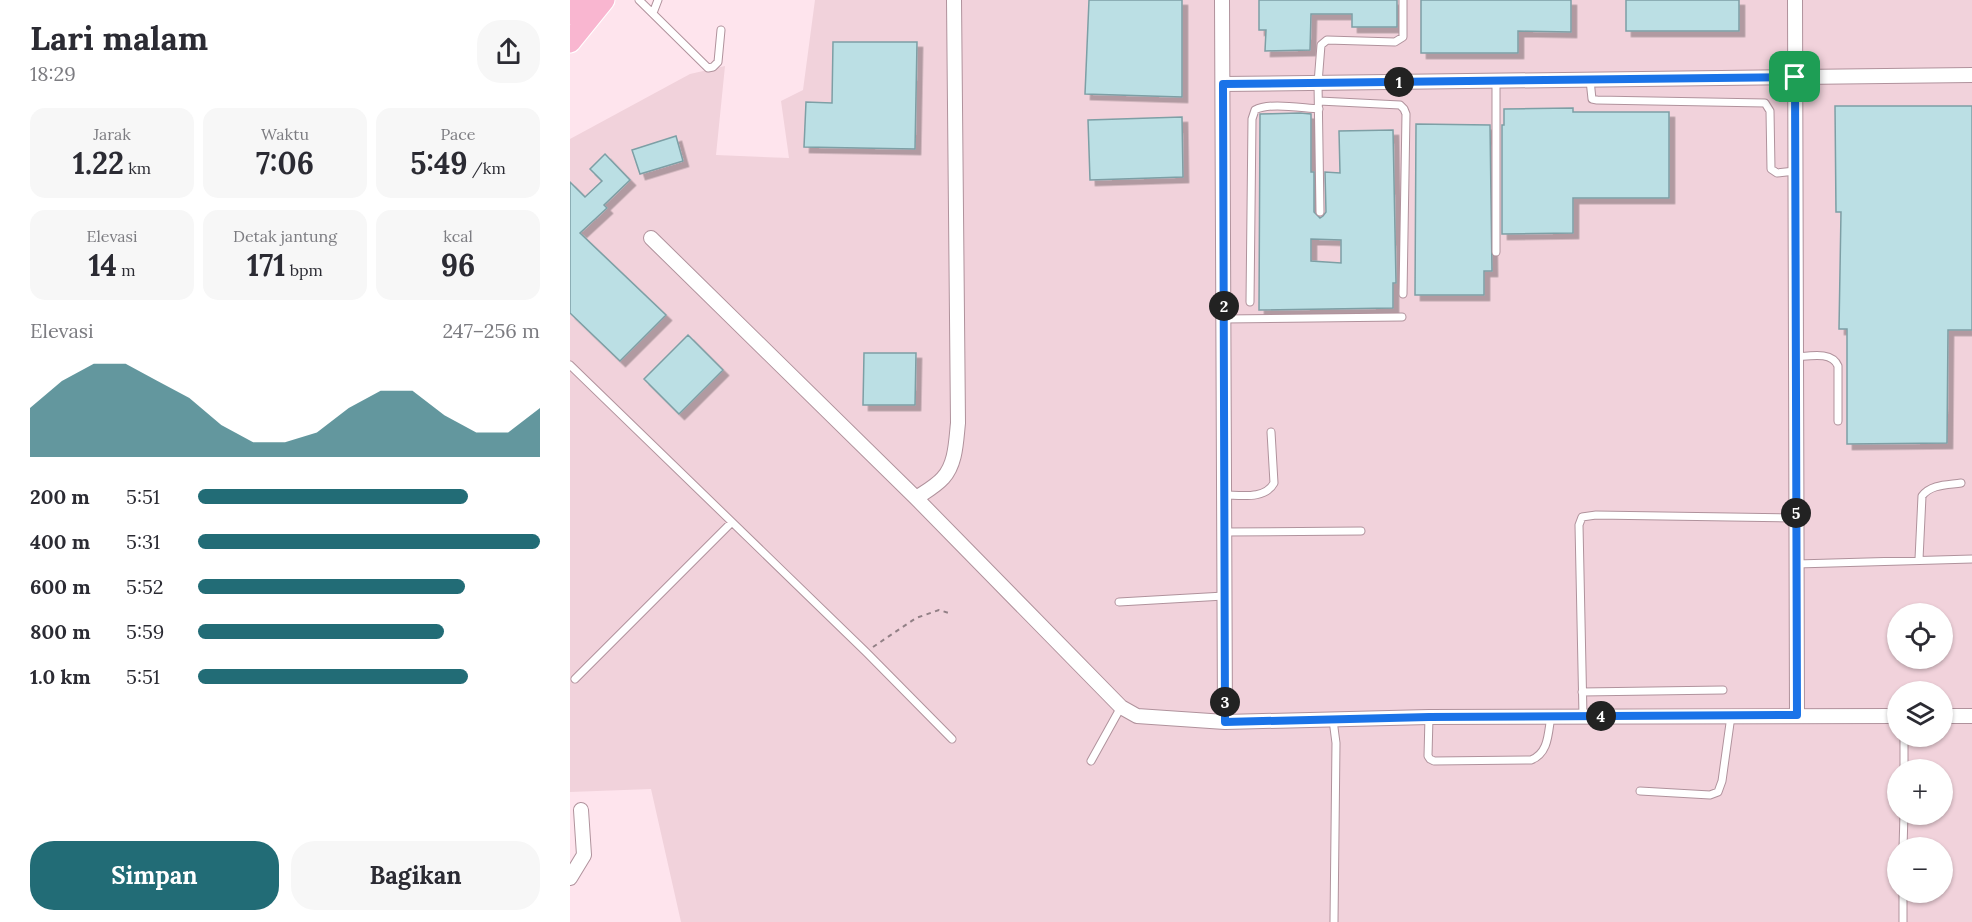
<!DOCTYPE html>
<html lang="id">
<head>
<meta charset="utf-8">
<style>
	:root { --surface:#fff; --page:#f7f7f7; --text:#2b2b33; --muted:#7c7c81; --accent:#226c76 }
	body { margin:0; font-family:Lora,serif; background:var(--page); color:var(--text); height:100vh; display:flex; flex-direction:column; font-size:22px; white-space:nowrap }
	* { box-sizing:border-box; margin:0 }
	p { font-size:20px; color:var(--muted) }
	.icon { flex:none; width:33px; height:33px; fill:none; stroke:currentColor; stroke-width:2; stroke-linecap:round; stroke-linejoin:round }
	.map { position:relative; flex:1; overflow:hidden }
	.details { display:flex; flex-direction:column; background:var(--surface); width:570px }
	.details>* { flex:none }
	.tools { position:absolute; left:1317px; top:603px; display:grid; gap:12px }
	.tools a { display:grid; place-items:center; width:66px; height:66px; border-radius:50%; background:var(--surface); box-shadow:0 2px 4px #0004; font-size:30px }
	.pin { position:absolute; display:grid; place-items:center; width:51px; height:51px; color:#fff; margin:-26px; border-radius:12px; box-shadow:0 3px 9px #0006 }
	.km { position:absolute; width:30px; height:30px; margin:-15px; border-radius:50%; background:#222; color:#fff; font-size:16px; line-height:30px; text-align:center }
	.round { display:grid; place-items:center; flex:none; width:63px; height:63px; border-radius:24px; background:var(--page) }
	.headline { display:flex; align-items:center; justify-content:space-between; height:102px; padding:0 30px }
	h1 { font-size:33px; font-weight:700; line-height:45px }
	.figures { display:grid; grid-template-columns:repeat(3,1fr); gap:9px; height:102px; padding:6px 30px }
	.figures div { display:grid; align-content:center; border-radius:15px; background:var(--page); text-align:center }
	.figures b { font-size:30px; font-weight:700 }
	.figures small { font-size:16px; font-weight:400 }
	.figures p { font-size:16px }
	.chart { height:168px; padding:12px 30px }
	.chart p { display:flex; justify-content:space-between }
	.chart svg { width:100%; height:108px; margin-top:6px; fill:var(--accent); opacity:.7 }
	.action { display:flex; gap:12px; margin-top:auto; padding:12px 30px }
	.action a { flex:1; height:69px; border-radius:24px; background:var(--accent); color:#fff; font-size:24px; font-weight:700; line-height:69px; text-align:center }
	.action a+a { background:var(--page); color:var(--text) }
	ul { padding:0 30px; list-style:none; font-size:20px }
	li { display:grid; grid-template-columns:96px 72px 1fr; align-items:center; height:45px }
	li i { height:15px; border-radius:8px; background:var(--accent) }
	main { display:flex; flex:1; min-height:0 }
	.map>svg:first-child { display:block }
	.built { fill:#f1d2db; fill-rule:evenodd }
	.building { fill:#bbdfe4; stroke:#7d9fa5; stroke-width:1.5; fill-rule:evenodd; filter:url(#shadow) }
	.lines { fill:none; stroke-linecap:round; stroke-linejoin:round }
	.service-casing { stroke:#b0929c; stroke-width:9 }
	.minor-casing { stroke:#b0929c; stroke-width:16 }
	.primary-casing { stroke:#fff; stroke-width:23 }
	.path { stroke:#928086; stroke-width:2; stroke-dasharray:4.5 4.5; stroke-linecap:butt }
	.service { stroke:#fff; stroke-width:7 }
	.minor { stroke:#fff; stroke-width:14 }
	.primary { stroke:#f9b6d0; stroke-width:21 }
	.route-casing { stroke:#fff; stroke-width:12 }
	.route { stroke:#1a73e8; stroke-width:8 }
</style>
</head>
<body>
<main>
<section class="details">
<div class="headline"><div><h1>Lari malam</h1><p>18:29</p></div><a class="round"><svg class="icon" aria-label="share" viewBox="0 0 24 24"><path d="M12 15V3M7 8l5-5 5 5M5 13v7h14v-7"/></svg></a></div>
<div class="figures">
<div><p>Jarak</p><b>1.22<small> km</small></b></div>
<div><p>Waktu</p><b>7:06</b></div>
<div><p>Pace</p><b>5:49<small> /km</small></b></div>
</div>
<div class="figures">
<div><p>Elevasi</p><b>14<small> m</small></b></div>
<div><p>Detak jantung</p><b>171<small> bpm</small></b></div>
<div><p>kcal</p><b>96</b></div>
</div>
<div class="chart"><p><span>Elevasi</span>247–256 m</p>
<svg viewBox="0 0 160 44" preserveAspectRatio="none"><path d="M0 44V24L10 13L20 6L30 6L40 13L50 20L60 31L70 38L80 38L90 34L100 24L110 17L120 17L130 27L140 34L150 34L160 24V44z"/></svg>
</div>
<ul>
<li><b>200 m</b>5:51<i style="width:79%"></i></li>
<li><b>400 m</b>5:31<i style="width:100%"></i></li>
<li><b>600 m</b>5:52<i style="width:78%"></i></li>
<li><b>800 m</b>5:59<i style="width:72%"></i></li>
<li><b>1.0 km</b>5:51<i style="width:79%"></i></li>
</ul>
<div class="action"><a>Simpan</a><a>Bagikan</a></div>
</section>
<div class="map">
<svg width="1402" height="922" viewBox="0 0 1402 922">
	<defs>
		<filter id="shadow"><feDropShadow dx="5.5" dy="5.5" stdDeviation="0" flood-color="#0004"/></filter>
	</defs>
	<rect width="100%" height="100%" fill="#fee4ed"/>
	<path class="built" d="M245,0H1402V922H111L81,789L0,792V139L120,74L155,66L146,155L219,158L211,101L233,90ZM1328,614H1372V658H1328ZM1328,692H1372V736H1328ZM1328,770H1372V814H1328ZM1328,848H1372V892H1328Z"/>
	<path class="building" d="M519,0H612V97L515,94Z
		M689,0H827V27H782V14H741L740,50L695,51L696,30H689Z
		M851,0H1001V32L948,31V53H851Z
		M1056,0H1169V31H1056Z
		M263,42H347L345,149L234,147L236,102L262,103Z
		M1265,106H1402V330H1378L1377,443L1277,444V329H1269L1271,212H1266Z
		M1003,108V112H1099V198H1003V233L932,234V125H934V109Z
		M730,113L741,114V172H744V212L750,218L753,216L756,212L755,172L770,173L769,131L823,130L826,283H823V308L689,310L690,114ZM741,239L771,240V263L741,261Z
		M612,117L613,177L520,180L518,120Z
		M846,124L920,125L922,271H914V295H845Z
		M106,136L113,161L70,174L62,150Z
		M35,154L60,180L34,205L37,208L10,233L96,315L50,361L0,313V182L15,197L32,181L20,169Z
		M118,335L153,370L109,414L74,379Z
		M294,353H346L345,405H293Z"/>
	<g class="lines">
		<g class="service-casing">
			<path id="service" d="M69,0L138,68L143,67L148,62L151,30
				M83,13L88,0
				M1020,80L1022,99L1027,100L1195,103L1200,111L1201,169L1207,173L1225,171
				M749,101L830,105L834,109L836,114L833,294
				M750,212L748,83L751,45L757,40L825,42L833,37V0
				M926,252V81
				M680,302L682,119L685,110C699,102 731,108 749,109
				M654,319L832,317
				M1226,357C1240,356 1262,351 1268,366V421
				M0,365L296,652L382,739
				M654,495C670,495 695,500 704,483L701,432
				M654,532L791,531
				M1349,559L1352,496C1361,484 1378,485 1391,483
				M1227,564L1402,559
				M549,602L654,596
				M5,679L161,523
				M1012,692L1153,690
				M1013,716L1009,525L1012,517L1026,515L1226,518
				M859,717L858,756L860,759L864,761L961,760C979,753 978,733 981,716
				M763,720L766,743L764,922
				M521,761L551,707
				M1334,770V736
				M1070,791L1140,795L1148,792L1152,781L1161,716
				M1333,848L1334,814
				M1333,922V892"/>
		</g>
		<g class="minor-casing">
			<path id="minor" d="M652,0L655,722
				M1225,0L1227,715
				M653,84L1402,75
				M81,238L346,498L551,707L567,716L655,722L859,717L1328,716
				M346,498C355,492 366,486 373,478C386,464 386,441 388,423L384,0
				M1372,716H1402
				M0,878L14,855L11,810"/>
		</g>
		<g class="primary-casing">
			<path id="primary" d="M0,14L12,0
				M0,42L34,0"/>
		</g>
		<path class="path" d="M303,647L346,618L369,610L382,614"/>
		<use href="#service" class="service"/>
		<use href="#minor" class="minor"/>
		<use href="#primary" class="primary"/>
	</g>
	<g class="lines">
		<g class="route-casing">
			<path id="route" d="M1225,77L1227,715L859,717L655,722L653,84Z"/>
		</g>
		<use href="#route" class="route"/>
	</g>
</svg>
<div class="tools">
<a><svg class="icon" aria-label="locate" viewBox="0 0 24 24"><circle cx="12" cy="12" r="6"/><path d="M12 2v4M12 18v4M2 12h4M18 12h4"/></svg></a>
<a><svg class="icon" aria-label="layers" viewBox="0 0 24 24"><path d="M12 4l9 5-9 5-9-5zM3 14l9 5 9-5"/></svg></a>
<a>+</a>
<a>−</a>
</div>
<div class="pin" style="left:1225px;top:77px;background:#1e9e55"><svg class="icon" aria-label="arrive" viewBox="0 0 24 24"><path d="M6 21V4h12l-3 4 3 4H6"/></svg></div>
<b class="km" style="left:829px;top:82px">1</b>
<b class="km" style="left:654px;top:306px">2</b>
<b class="km" style="left:655px;top:702px">3</b>
<b class="km" style="left:1031px;top:716px">4</b>
<b class="km" style="left:1226px;top:513px">5</b>
</div>
</main>
</body>
</html>
